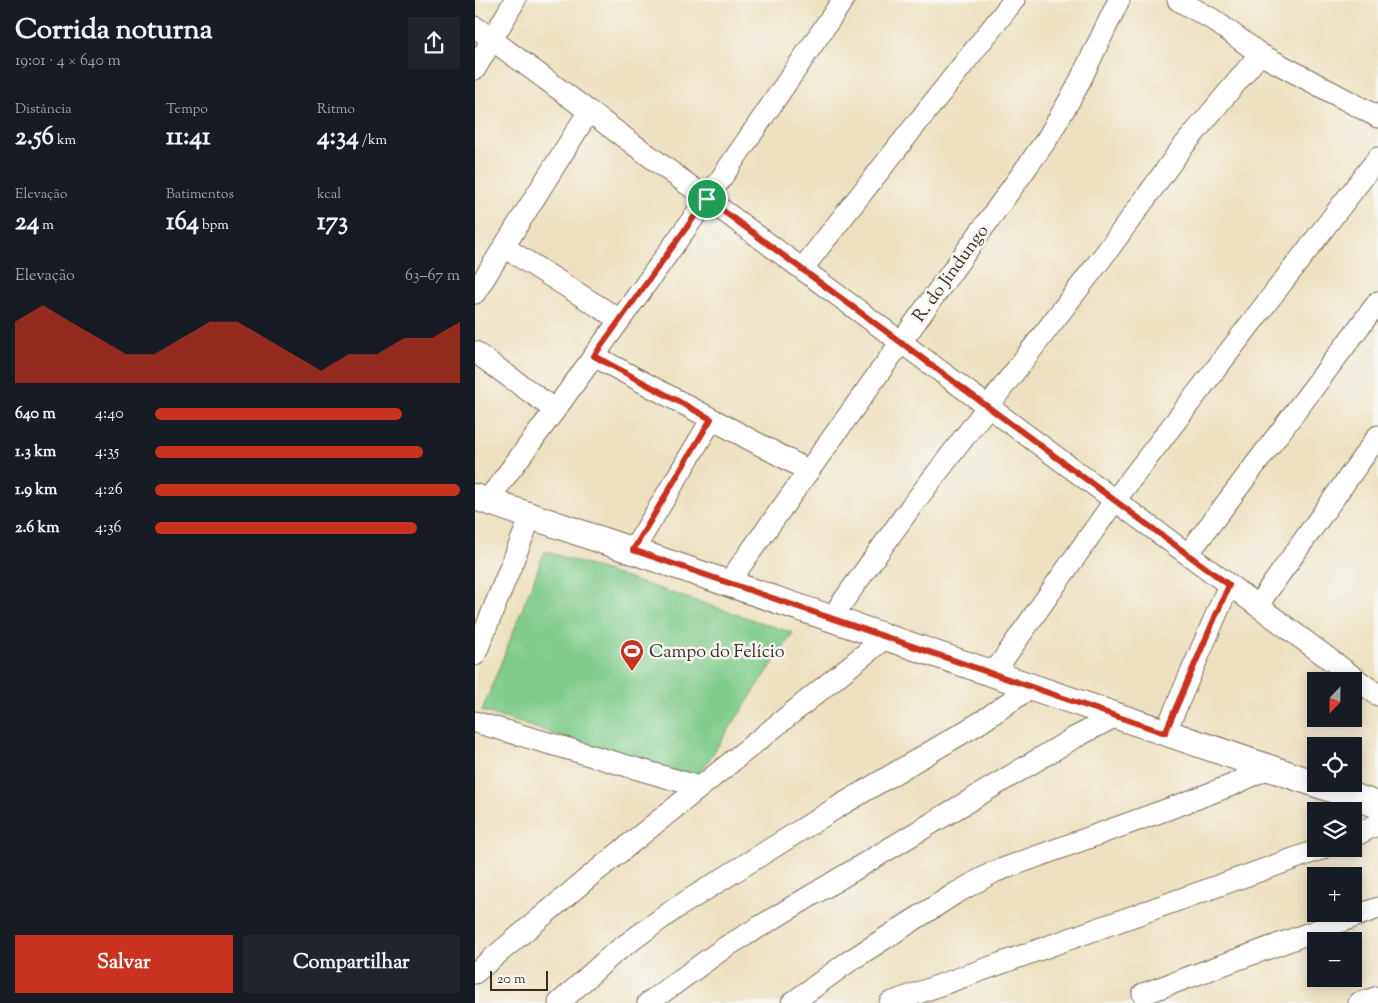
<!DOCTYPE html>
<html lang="pt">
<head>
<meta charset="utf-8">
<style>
	:root { --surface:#171b24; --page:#20242c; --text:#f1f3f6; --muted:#9ea1a6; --accent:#c8321e }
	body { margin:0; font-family:"Sorts Mill Goudy",serif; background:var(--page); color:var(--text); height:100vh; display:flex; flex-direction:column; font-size:19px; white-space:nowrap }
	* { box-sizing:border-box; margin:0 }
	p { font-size:16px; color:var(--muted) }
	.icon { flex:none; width:28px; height:28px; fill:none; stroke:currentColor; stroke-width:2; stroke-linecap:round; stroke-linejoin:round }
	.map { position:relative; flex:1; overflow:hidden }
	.drawer { display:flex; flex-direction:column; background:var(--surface); width:475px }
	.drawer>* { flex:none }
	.needle { width:32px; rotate:202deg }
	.buttons { position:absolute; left:832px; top:672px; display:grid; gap:10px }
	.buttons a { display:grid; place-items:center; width:55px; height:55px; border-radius:0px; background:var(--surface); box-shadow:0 2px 12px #0003; font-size:25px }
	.scale { position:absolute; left:15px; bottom:12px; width:58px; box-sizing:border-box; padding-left:5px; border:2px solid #3b2a1e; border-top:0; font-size:14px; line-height:18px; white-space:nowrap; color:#3b2a1e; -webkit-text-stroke:4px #f6f6f2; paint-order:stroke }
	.pin { position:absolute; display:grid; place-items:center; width:42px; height:42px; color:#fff; margin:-21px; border:2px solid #fff; border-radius:50%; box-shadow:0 1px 5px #0007 }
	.round { display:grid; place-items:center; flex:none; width:52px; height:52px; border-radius:0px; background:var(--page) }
	.overview { display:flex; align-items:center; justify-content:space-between; height:85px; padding:0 15px }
	h1 { font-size:28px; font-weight:800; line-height:38px }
	.figures { display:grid; grid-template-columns:repeat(3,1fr); gap:8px; height:85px; padding:5px 15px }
	.figures div { display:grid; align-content:center }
	.figures b { font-size:25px; font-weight:800 }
	.figures small { font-size:14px; font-weight:400 }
	.figures p { font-size:14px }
	.chart { height:140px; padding:10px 15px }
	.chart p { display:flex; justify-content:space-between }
	.chart svg { width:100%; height:90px; margin-top:5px; fill:var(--accent); opacity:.7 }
	.primary-button { display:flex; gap:10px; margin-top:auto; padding:10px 15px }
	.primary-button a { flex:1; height:58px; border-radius:0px; background:var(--accent); color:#fff; font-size:20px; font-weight:800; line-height:58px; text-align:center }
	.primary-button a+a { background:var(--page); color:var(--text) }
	ul { padding:0 15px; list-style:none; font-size:16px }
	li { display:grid; grid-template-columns:80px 60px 1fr; align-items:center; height:38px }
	li i { height:12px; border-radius:6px; background:var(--accent) }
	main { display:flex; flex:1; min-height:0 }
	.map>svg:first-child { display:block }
	.green { fill:#7ecb8a; stroke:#5c7a54 }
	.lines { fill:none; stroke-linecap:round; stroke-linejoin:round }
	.minor-casing { stroke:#796a57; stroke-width:23 }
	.tertiary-casing { stroke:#796a57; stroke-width:28 }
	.minor { stroke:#fff; stroke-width:21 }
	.tertiary { stroke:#fff; stroke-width:26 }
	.route-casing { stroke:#fff; stroke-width:10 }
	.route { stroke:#c8321e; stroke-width:6 }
	.labels { text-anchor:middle; stroke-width:5; stroke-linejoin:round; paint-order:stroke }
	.street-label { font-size:18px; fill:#3b2a1e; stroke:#f6f6f2 }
	.poi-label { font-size:18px; fill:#3b2a1e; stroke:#f6f6f2; text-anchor:start }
</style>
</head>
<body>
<main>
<section class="drawer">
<div class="overview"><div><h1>Corrida noturna</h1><p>19:01 · 4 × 640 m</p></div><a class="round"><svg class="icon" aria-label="share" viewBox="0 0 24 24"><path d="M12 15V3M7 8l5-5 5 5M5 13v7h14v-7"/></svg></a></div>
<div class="figures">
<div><p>Distância</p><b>2.56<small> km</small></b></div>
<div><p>Tempo</p><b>11:41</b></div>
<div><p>Ritmo</p><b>4:34<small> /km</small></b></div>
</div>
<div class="figures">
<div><p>Elevação</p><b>24<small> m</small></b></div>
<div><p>Batimentos</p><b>164<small> bpm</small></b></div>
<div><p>kcal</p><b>173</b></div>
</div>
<div class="chart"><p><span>Elevação</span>63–67 m</p>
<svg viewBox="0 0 160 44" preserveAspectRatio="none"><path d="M0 44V14L10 6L20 14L30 22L40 30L50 30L60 22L70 14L80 14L90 22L100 30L110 38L120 30L130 30L140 22L150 22L160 14V44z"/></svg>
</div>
<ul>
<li><b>640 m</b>4:40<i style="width:81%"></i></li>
<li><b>1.3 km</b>4:35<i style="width:88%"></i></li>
<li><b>1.9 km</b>4:26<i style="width:100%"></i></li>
<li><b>2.6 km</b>4:36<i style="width:86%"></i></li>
</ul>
<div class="primary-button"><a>Salvar</a><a>Compartilhar</a></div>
</section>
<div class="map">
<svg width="903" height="1003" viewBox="0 0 903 1003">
	<rect width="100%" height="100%" fill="#f6f6f2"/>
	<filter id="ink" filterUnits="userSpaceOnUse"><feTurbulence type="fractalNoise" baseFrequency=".02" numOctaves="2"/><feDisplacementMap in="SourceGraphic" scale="10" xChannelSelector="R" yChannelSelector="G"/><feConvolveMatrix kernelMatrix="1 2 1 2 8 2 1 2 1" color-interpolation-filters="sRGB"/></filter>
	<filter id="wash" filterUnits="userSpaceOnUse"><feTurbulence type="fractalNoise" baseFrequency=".0096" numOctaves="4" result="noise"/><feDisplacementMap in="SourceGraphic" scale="20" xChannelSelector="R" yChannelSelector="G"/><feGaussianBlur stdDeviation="1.12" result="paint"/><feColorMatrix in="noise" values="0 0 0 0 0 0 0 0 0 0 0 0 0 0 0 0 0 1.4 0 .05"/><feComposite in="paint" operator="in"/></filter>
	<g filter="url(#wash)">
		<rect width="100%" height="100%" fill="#ede0c0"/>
		<path class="green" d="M70,551L318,633L221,779L7,711Z"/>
	</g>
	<g filter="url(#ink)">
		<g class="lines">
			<g class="minor-casing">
				<path id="minor" d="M703,0L737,19L785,54L903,117
					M0,27L903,695
					M0,69L40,0
					M29,247L145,320
					M327,269L539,0
					M0,293L114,111
					M0,352L80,410
					M119,356L334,471
					M12,501L80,410L232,199L368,0
					M158,551L237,419
					M713,554L903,302
					M253,583L572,139L601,89L644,0
					M782,606L903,436
					M356,618L435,508L633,250L706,149L785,54
					M0,655L56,516
					M518,674L640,500L903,158
					M0,722L225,787
					M690,733L754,585
					M879,836L903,824
					M0,973L114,877L411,637
					M668,994L903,908
					M84,1003L138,954L201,908L361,808L506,722L556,687
					M173,1003L249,948L597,739L641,716
					M317,1003L373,962L481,893L519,872L707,804L757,785L793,768
					M415,1003L846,849
					M884,1003L903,997"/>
			</g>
			<g class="tertiary-casing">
				<path id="tertiary" d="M0,497L903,805"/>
			</g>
			<use href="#minor" class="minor"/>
			<use href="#tertiary" class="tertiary"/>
		</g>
	</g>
	<g class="lines" filter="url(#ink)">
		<g class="route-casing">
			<path id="route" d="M232,199L754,585L690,733L158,550L236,419L119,356Z"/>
		</g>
		<use href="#route" class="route"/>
	</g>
	<defs>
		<g id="stadium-pin" transform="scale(1.25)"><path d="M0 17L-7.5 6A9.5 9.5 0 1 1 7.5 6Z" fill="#c8321e" stroke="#f6f6f2"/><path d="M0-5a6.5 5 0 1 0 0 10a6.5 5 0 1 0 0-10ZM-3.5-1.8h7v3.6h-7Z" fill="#fff"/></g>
	</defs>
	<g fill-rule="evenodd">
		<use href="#stadium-pin" x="157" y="651"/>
	</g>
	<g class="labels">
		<g class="street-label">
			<text transform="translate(475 273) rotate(-54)" y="6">R. do Jindungo</text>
		</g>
		<g class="poi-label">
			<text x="174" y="657">Campo do Felício</text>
		</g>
	</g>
</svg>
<div class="buttons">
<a><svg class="needle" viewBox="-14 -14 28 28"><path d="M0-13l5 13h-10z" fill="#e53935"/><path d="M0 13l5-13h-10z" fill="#9ea1a6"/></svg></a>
<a><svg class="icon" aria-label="locate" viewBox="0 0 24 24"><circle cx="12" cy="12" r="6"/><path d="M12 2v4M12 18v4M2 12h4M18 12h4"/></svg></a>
<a><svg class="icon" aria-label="layers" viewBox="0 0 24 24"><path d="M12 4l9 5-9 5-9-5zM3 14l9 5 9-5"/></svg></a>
<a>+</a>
<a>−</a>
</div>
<div class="scale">20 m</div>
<div class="pin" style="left:232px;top:199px;background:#1e9e55"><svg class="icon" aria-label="arrive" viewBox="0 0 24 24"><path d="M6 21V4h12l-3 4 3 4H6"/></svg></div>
</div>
</main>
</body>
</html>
